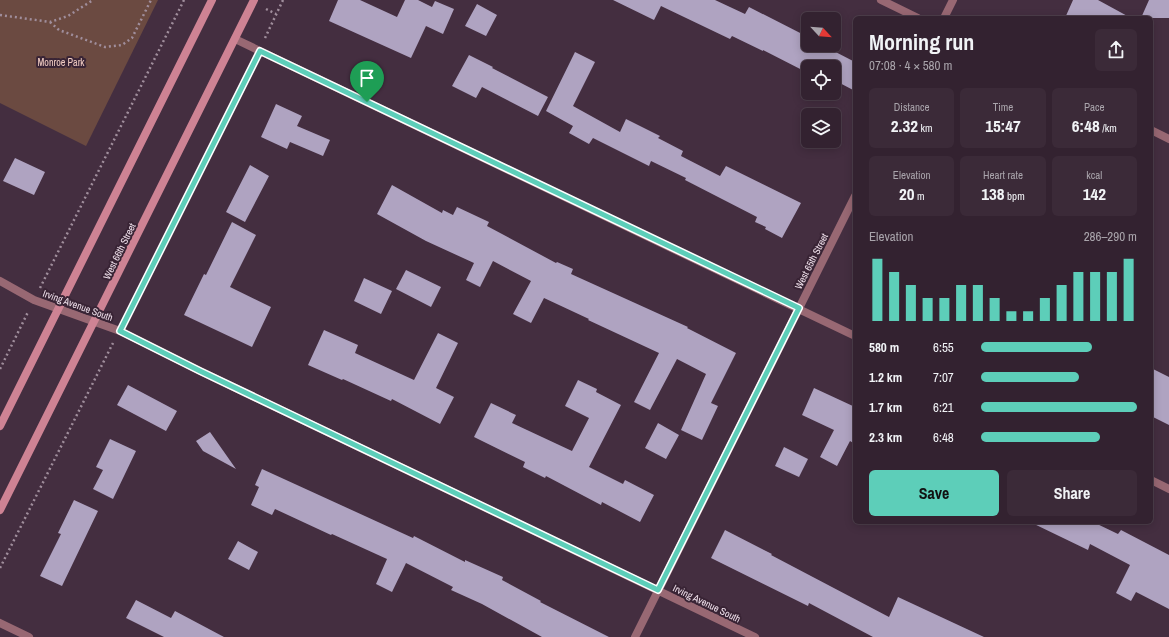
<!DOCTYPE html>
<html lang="en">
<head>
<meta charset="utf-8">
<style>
	:root { --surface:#332230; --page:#3b2a38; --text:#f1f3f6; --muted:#a9a4ab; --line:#4e3f4c; --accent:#5dceb9 }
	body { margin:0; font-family:"Archivo Narrow",sans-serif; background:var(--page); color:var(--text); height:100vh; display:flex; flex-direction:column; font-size:15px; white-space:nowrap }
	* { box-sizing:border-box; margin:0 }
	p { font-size:13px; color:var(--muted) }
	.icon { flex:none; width:22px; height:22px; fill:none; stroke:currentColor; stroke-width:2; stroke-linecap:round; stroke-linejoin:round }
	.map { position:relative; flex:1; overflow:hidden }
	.details { position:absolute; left:853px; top:16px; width:300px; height:508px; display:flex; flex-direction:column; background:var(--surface); border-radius:6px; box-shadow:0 2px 10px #0003,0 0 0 1px var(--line) }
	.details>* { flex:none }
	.needle { width:26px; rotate:116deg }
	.buttons { position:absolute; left:801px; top:12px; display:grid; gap:8px }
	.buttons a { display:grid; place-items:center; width:40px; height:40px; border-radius:6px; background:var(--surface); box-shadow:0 2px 10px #0003,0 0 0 1px var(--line); font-size:20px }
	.pin { position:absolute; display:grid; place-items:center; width:34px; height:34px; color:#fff; margin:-41px -17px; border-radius:50% 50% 50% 0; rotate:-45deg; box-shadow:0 0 4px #0007 }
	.pin .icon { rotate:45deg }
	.round { display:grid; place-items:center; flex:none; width:42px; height:42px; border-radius:6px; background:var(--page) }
	.head { display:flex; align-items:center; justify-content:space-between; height:68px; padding:0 16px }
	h1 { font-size:22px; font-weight:700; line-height:30px }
	.figures { display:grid; grid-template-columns:repeat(3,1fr); gap:6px; height:68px; padding:4px 16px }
	.figures div { display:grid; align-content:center; border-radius:6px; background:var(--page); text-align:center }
	.figures b { font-size:17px; font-weight:700 }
	.figures small { font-size:11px; font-weight:400 }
	.figures p { font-size:11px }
	.chart { height:112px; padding:8px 16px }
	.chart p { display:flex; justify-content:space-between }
	.chart svg { width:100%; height:72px; margin-top:4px; stroke:var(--accent); stroke-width:6 }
	.button { display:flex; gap:8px; margin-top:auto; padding:8px 16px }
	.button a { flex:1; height:46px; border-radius:6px; background:var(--accent); color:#111; font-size:16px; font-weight:700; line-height:46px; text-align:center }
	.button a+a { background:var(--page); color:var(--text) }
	ul { padding:0 16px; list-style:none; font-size:13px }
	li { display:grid; grid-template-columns:64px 48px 1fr; align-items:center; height:30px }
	li i { height:10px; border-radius:5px; background:var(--accent) }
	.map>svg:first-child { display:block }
	.green { fill:#6b4a41 }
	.building { fill:#afa3c1 }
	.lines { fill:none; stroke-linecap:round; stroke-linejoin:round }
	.path { stroke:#a08e9c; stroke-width:2.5; stroke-dasharray:2 3; stroke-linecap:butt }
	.minor { stroke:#986873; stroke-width:8 }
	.secondary { stroke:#ce8394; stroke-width:8 }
	.route-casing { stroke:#fff; stroke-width:8 }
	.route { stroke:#5dceb9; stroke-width:5 }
	.labels { text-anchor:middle; stroke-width:4; stroke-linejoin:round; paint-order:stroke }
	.park-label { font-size:10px; fill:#f3cec4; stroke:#392435 }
	.street-label { font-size:10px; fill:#f0e1ec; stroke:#392435 }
</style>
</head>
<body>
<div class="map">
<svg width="1169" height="637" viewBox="0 0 1169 637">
	<rect width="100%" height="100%" fill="#442e40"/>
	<path class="green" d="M0,0H158L86,146L0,103Z"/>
	<path class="building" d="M338,0H360L397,17L405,0H418L432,7L435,1L454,9L443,34L426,26L411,58L329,21Z
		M613,0H715L745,14L749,7L808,37V45H822L855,62V91L834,80V67L808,66V73L763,50V51L732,36L730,39L661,6L654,20Z
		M1073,0H1098L1131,18H1065Z
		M1149,0H1169V18H1141Z
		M477,4L497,15L486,36L465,26Z
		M575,52L595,62L573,106L620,132L626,119L660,136L658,138L683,151L681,156L720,176L726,166L801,203L782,238L765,229L766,227L755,222L757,217L685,180L686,178L651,161L649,166L593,138L589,144L569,133L573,126L546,111Z
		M469,55L493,67L492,68L548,97L538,116L482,87L476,98L452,86Z
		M276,104L302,116L297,126L330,140L323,156L290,142L287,149L261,137Z
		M15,158L45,172L34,195L3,181Z
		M250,165L269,176L245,222L226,212Z
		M392,185L442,213L443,210L453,215L457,207L489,222L487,226L556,263L557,262L573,269L571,274L688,327L687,328L736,353L711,403L718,406L702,440L681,430L706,374L677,359L650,410L634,402L659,353L588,320L589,319L544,298L531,323L513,314L531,281L493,261L480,287L466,280L474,263L426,241L377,214Z
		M232,222L256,235L230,287L271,307L252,347L184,315L204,274L206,275Z
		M406,270L441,287L431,307L396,289Z
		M364,278L392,291L381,314L354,301Z
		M324,330L358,345L355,353L414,380L438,333L458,343L436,388L454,397L440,424L392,399L391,401L343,379L342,380L308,365Z
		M1151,368L1169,377V425L1151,416Z
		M578,380L597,389L596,392L621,405L589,467L623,484L625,480L654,495L640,522L602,502L601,505L546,476L545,478L523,467L525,462L474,437L491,403L516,415L512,423L572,451L589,418L565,406Z
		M128,385L177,411L166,431L117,405Z
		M814,388L855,407V444L850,441L837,466L820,457L834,430L802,415Z
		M658,423L679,435L666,459L645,448Z
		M210,432L236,469L203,451L196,441Z
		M110,439L136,451L113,499L93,489L103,470L96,467Z
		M784,447L808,459L799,477L775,466Z
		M262,469L413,538L414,536L465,562V560L503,577L502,580L541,601L540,602L609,637H542L482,604L451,590L453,587L406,563L392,592L376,584L387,559L332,534L331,535L275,509L272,515L251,505L259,487L255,485Z
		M74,500L98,511L62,586L40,576L61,534L58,533Z
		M1030,522H1093L1118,534L1121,530L1169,555V609L1136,592L1131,601L1116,593L1130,565L1090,544L1088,550Z
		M725,530L772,554L771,555L889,617L898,597L984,637H873L809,603L808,606L711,558Z
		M238,541L258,552L249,570L228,559Z
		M136,600L171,618L175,611L224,637H164L126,618Z"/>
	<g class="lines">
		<path class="path" d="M266,9L276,14
			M0,15L50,22L68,16L93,0
			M50,22L59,30L105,47L122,45L132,38L151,0
			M265,38L283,0
			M40,288L184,0
			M126,318L254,63
			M0,369L28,312
			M0,568L113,343"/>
		<path class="minor" d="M881,0L918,18
			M944,18L953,0
			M235,39L855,336
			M1151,130L1169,139
			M0,281L34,300L120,331L200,371L755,637
			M1151,480L1169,489
			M0,623L29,637
			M635,637L855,196"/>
		<path class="secondary" d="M0,426L212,0
			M0,510L254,0"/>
	</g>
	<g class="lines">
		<g class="route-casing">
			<path id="route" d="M260,51L799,308L658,590L200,371L120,331Z"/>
		</g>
		<use href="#route" class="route"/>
	</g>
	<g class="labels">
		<g class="park-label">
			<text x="61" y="66">Monroe Park</text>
		</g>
		<g class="street-label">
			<text transform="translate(119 251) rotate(-64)" y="4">West 66th Street</text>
			<text transform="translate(811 261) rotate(-63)" y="4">West 65th Street</text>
			<text transform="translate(78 305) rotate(20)" y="4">Irving Avenue South</text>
			<text transform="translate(707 603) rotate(26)" y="4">Irving Avenue South</text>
		</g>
	</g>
</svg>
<div class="buttons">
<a><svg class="needle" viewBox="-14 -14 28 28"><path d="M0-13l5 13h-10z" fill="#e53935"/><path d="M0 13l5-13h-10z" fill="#a9a4ab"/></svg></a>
<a><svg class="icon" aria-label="locate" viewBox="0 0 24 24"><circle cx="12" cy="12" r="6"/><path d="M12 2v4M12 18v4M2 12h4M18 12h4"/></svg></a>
<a><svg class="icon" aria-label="layers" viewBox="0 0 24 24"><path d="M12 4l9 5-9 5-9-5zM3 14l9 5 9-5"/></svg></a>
</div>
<div class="pin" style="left:367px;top:102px;background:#1e9e55"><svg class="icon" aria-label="arrive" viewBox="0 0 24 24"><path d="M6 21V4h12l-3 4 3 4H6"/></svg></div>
<section class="details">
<div class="head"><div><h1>Morning run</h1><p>07:08 · 4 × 580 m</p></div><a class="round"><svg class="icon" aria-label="share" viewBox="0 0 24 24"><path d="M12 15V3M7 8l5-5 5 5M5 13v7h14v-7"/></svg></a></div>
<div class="figures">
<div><p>Distance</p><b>2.32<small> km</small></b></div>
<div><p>Time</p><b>15:47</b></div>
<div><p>Pace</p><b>6:48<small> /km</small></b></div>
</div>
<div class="figures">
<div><p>Elevation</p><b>20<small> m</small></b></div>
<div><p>Heart rate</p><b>138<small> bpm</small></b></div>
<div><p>kcal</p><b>142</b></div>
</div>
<div class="chart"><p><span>Elevation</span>286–290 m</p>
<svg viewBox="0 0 160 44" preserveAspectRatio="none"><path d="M5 44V6M15 44V14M25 44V22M35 44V30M45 44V30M55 44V22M65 44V22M75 44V30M85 44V38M95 44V38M105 44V30M115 44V22M125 44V14M135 44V14M145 44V14M155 44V6"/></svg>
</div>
<ul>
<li><b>580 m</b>6:55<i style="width:71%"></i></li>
<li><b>1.2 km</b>7:07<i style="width:63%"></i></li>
<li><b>1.7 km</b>6:21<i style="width:100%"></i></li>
<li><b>2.3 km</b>6:48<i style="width:76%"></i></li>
</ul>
<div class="button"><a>Save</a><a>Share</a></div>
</section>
</div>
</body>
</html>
